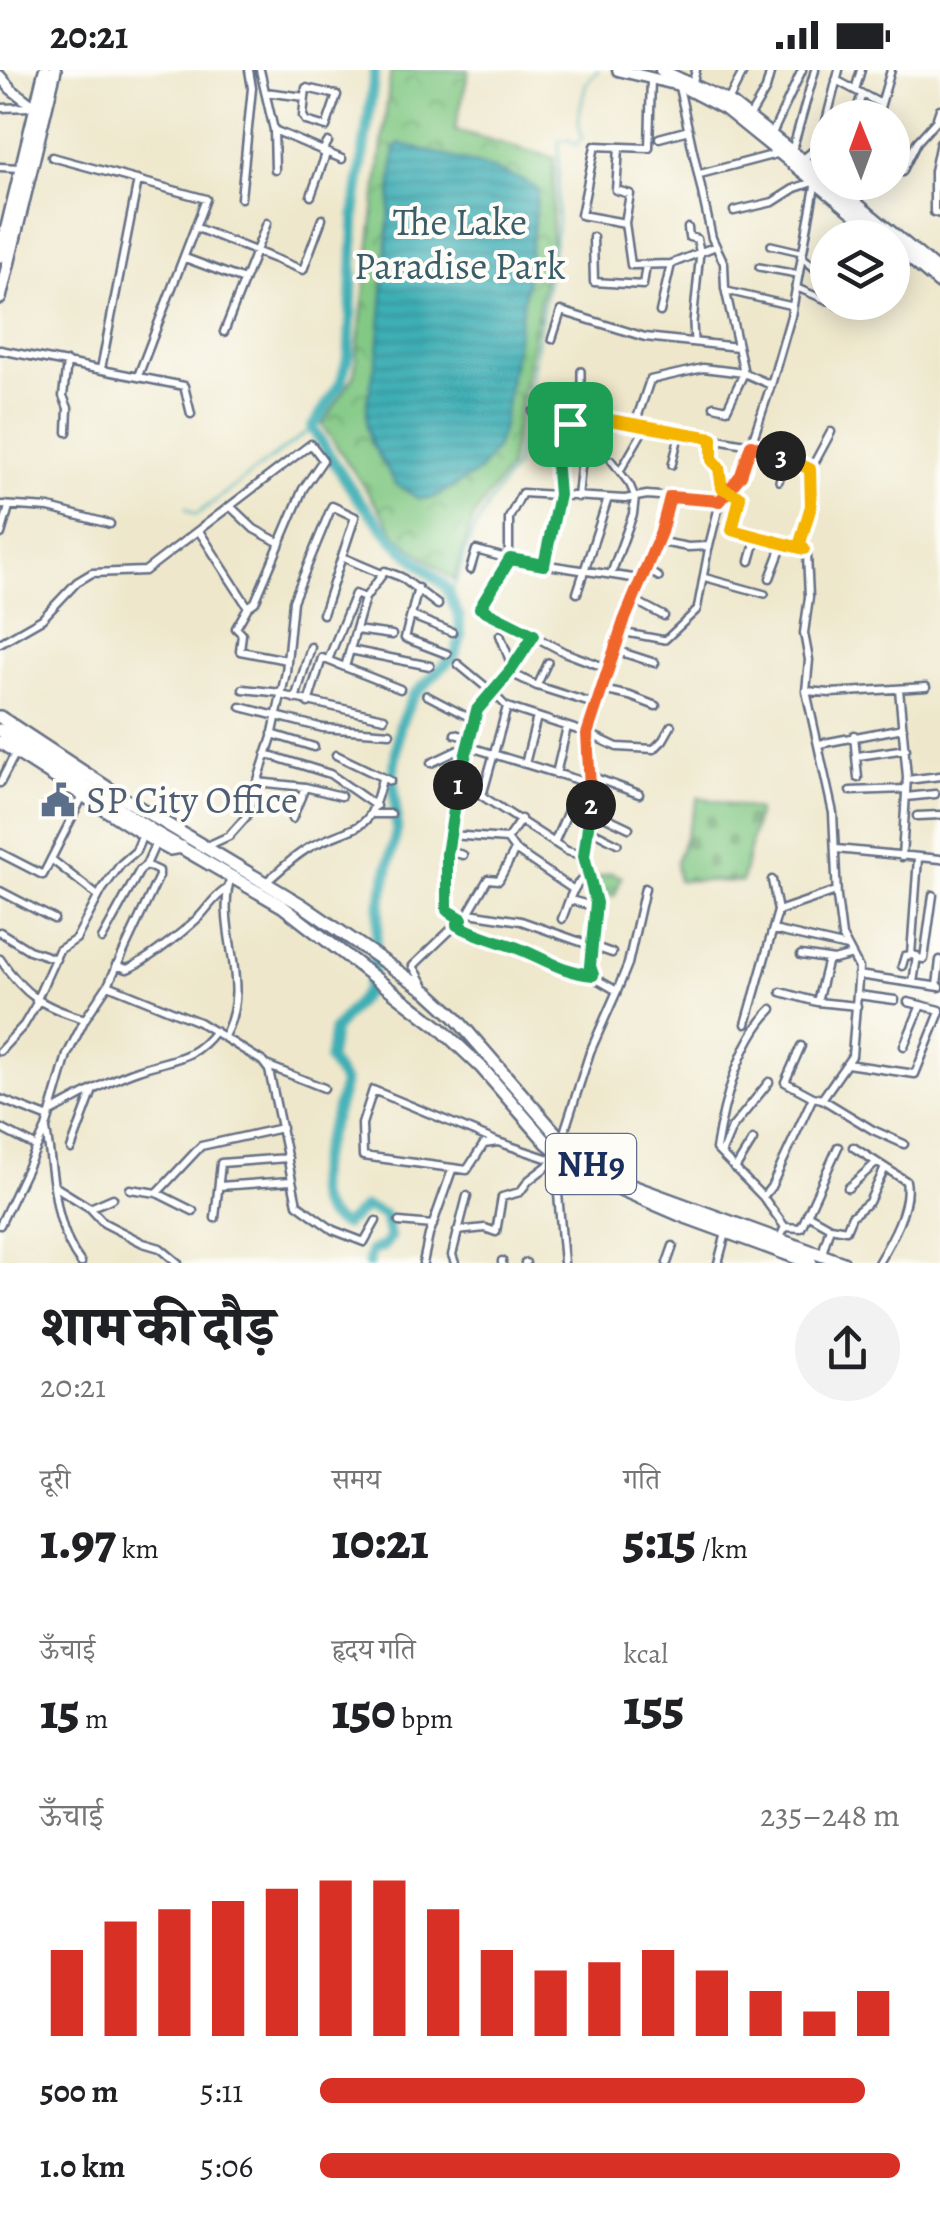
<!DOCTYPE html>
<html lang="hi">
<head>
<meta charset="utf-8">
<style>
	:root { --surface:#fff; --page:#f2f2f2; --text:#202124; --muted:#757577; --accent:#d93025 }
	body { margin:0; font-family:Alegreya,"Noto Serif Devanagari",serif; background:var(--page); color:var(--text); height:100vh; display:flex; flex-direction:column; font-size:38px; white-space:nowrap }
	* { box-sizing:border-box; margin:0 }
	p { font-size:32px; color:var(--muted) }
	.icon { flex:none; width:55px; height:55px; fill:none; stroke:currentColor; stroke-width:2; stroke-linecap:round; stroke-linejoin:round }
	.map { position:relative; height:1193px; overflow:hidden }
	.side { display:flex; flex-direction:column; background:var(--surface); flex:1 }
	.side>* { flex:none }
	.needle { width:65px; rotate:359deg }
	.fabs { position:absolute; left:810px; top:30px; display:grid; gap:20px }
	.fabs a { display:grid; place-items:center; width:100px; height:100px; border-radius:50%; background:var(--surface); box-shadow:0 5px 25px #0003; font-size:50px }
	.pin { position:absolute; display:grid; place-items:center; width:85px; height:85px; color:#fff; margin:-42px; border-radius:20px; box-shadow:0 5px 15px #0006 }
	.km { position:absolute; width:50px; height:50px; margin:-25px; border-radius:50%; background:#222; color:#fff; font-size:28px; line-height:50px; text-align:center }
	.round { display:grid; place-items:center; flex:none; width:105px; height:105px; border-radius:52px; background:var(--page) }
	.overview { display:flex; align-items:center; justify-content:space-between; height:170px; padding:0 40px }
	h1 { font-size:55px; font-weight:800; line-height:75px }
	.figures { display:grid; grid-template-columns:repeat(3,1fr); gap:15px; height:170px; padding:10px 40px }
	.figures div { display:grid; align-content:center }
	.figures b { font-size:50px; font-weight:800 }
	.figures small { font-size:28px; font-weight:400 }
	.figures p { font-size:28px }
	.chart { height:280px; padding:20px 40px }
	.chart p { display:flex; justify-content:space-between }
	.chart svg { width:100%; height:180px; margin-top:10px; stroke:var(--accent); stroke-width:6 }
	ul { padding:0 40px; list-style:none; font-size:32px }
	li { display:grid; grid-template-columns:160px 120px 1fr; align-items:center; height:75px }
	li i { height:25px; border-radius:12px; background:var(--accent) }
	.status { display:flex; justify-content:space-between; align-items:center; height:70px; padding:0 50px; background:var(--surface); direction:ltr }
	.status svg { height:28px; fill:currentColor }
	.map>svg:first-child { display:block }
	.cemetery { fill:url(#cemetery-stones); stroke:#4f7c72; stroke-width:2.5 }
	.park { fill:url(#park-crowns); stroke:#4f7c72; stroke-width:2.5 }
	.water { fill:url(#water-rules); stroke:#2c6f8a; stroke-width:2.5 }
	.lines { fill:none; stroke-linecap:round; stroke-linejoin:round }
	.stream { stroke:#3eafb5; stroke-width:2.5 }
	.river { stroke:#3eafb5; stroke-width:11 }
	.pedestrian-casing { stroke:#656f84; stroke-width:10 }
	.minor-casing { stroke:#656f84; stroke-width:11 }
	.tertiary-casing { stroke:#656f84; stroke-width:14 }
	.primary-casing { stroke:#656f84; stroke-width:15 }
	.trunk-casing { stroke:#656f84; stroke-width:16 }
	.pedestrian { stroke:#fff; stroke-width:5 }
	.minor { stroke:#fff; stroke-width:6 }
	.tertiary { stroke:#fff; stroke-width:9 }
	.primary { stroke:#fff; stroke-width:10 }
	.trunk { stroke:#fff; stroke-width:11 }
	.split-1-casing { stroke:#fff; stroke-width:20 }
	.split-2-casing { stroke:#fff; stroke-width:20 }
	.split-3-casing { stroke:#fff; stroke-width:20 }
	.split-4-casing { stroke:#fff; stroke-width:20 }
	.split-1 { stroke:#22a559; stroke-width:12 }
	.split-2 { stroke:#22a559; stroke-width:12 }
	.split-3 { stroke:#f0652b; stroke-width:12 }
	.split-4 { stroke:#f5b400; stroke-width:12 }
	.labels { text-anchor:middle; stroke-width:8; stroke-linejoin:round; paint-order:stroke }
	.shield { fill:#fdfcf7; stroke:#5f6c8c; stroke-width:2.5 }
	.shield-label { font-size:35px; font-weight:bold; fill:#1b2f5e }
	.park-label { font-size:38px; fill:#3a5d6a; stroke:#fdfcf7 }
	.service-label { font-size:38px; fill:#4e5e75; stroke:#fdfcf7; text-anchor:start }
</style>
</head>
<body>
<div class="status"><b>20:21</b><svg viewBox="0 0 49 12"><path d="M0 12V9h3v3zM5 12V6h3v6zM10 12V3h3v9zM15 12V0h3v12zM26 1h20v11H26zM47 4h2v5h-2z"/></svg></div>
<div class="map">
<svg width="940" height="1193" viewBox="0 0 940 1193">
	<defs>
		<pattern id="cemetery-stones" width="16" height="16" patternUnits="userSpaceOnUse" patternTransform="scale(2.5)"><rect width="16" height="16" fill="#83c985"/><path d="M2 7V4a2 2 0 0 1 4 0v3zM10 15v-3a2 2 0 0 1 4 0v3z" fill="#6aa470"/></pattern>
		<pattern id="park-crowns" width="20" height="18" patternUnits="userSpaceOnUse" patternTransform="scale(2.5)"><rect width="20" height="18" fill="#83c985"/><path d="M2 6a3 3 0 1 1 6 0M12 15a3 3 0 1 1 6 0" fill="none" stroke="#6aa470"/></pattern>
		<pattern id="water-rules" width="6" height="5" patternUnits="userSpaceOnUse" patternTransform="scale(2.5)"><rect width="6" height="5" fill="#3eafb5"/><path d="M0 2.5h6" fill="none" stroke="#338f96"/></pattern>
	</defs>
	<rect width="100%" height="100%" fill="#fdfcf7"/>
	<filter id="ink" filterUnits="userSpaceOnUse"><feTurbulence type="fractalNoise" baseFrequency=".01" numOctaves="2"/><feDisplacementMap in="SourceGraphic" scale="20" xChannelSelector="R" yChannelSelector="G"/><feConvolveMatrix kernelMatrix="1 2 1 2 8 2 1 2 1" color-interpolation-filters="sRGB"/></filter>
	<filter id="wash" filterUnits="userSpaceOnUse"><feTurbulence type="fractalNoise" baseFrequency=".0048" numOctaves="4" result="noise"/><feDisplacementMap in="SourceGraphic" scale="40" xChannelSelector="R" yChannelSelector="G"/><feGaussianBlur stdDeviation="2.25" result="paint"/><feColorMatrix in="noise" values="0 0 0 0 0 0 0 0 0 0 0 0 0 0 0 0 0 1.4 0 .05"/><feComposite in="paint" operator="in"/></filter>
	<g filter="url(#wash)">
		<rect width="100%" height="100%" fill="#eee7cb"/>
		<path class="cemetery" d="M699,727L758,740L742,812L678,810L676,793Z"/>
		<path class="park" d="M391,0H469L455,60L554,88L552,169L509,398L474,446L454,511L397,466L322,355L354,306Z
			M611,803L622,807L614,826L597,821L593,809Z"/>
		<path class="water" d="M399,73C432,83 514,100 538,120L527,209L502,361L496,378L479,402L433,428L419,429L396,414L371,373L367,357V332L378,281L395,77Z"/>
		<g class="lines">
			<path class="stream" d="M186,438L196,445L312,358
				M449,524C459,510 461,496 466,480C477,449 495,423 515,397L557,158L559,71L568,69L576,75L582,68L578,48L586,14L598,0"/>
			<path class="river" d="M369,1193L371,1181L384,1176L390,1167L385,1145L365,1137L344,1155C286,1132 338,1055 344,1013L329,990L334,960L366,922L373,899L380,834L397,759L393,705L400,655L413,626L455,585L461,567L459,546L445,516L395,472L356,426L312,358L341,312L349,283L355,142L375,0"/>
		</g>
	</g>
	<g filter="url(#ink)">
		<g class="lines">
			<g class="pedestrian-casing">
				<path id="pedestrian" d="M771,175L801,182
					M759,197L797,204
					M795,217L828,231
					M727,221L792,236
					M694,271L693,253L700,182
					M581,301V352
					M611,390L630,415L635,427
					M672,395L680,362
					M620,401L646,356
					M779,411L786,388
					M559,425L556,388L570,353
					M646,500L659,507
					M703,507L765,524
					M621,562L665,570L697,540L709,476
					M537,616L548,592
					M492,622L507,637
					M426,625L474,650
					M589,759L618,774"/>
			</g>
			<g class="minor-casing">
				<path id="minor" d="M260,0L274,60L342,89
					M651,8L649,78L595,76L581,145L625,153L631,195L671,194L716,176
					M836,10L881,34
					M693,12L696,0
					M679,17L712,168L724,193L725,218L744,303L771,315
					M855,20L861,0
					M265,22L305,27L303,46L306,51L326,57L337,25L306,18L305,27
					M728,31L744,0
					M0,38L31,37
					M750,46L766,19L771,0
					M854,48L862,24
					M877,48L891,0
					M274,60L275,100
					M772,64L802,0
					M659,68L689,60
					M940,72L934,101V142L940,144
					M619,78L616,120L630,124L625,153
					M792,81L815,0
					M322,82L328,72
					M52,87L206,129L138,306
					M803,89L820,75L839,0
					M0,97L20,98
					M892,97L902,102L917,72L936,51L940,39
					M700,104L780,83
					M311,126L326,84
					M241,128L252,18L249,0
					M858,134L862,112
					M197,158L303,200L322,149
					M688,158L689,167L697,169L700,182
					M593,167L594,212L643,215L646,195
					M801,186L826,208
					M185,188L244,210
					M837,235L839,232
					M660,242L671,194
					M224,262L267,153
					M552,269L561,241L645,267L738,277
					M0,280L184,316L191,344
					M101,299L138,110
					M533,342L570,353L610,350L751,375L811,399V436L801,473L807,484L809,527L804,563L809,590L806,621L833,743L837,827L842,866L859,898L852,986L822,1029L813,1027L771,1117L763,1127L785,1157L779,1170
					M635,354L650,310L703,298L744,303L727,339L714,336
					M67,362L68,338L63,326L67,292
					M712,368V390L719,398L721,418L740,427L732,460L803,479
					M811,399L831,362
					M578,427L581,397L600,351
					M0,435L49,438L110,454
					M231,437L254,459L278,472
					M199,461L248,537L236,558L242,564L240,581L287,590
					M1,464L9,437
					M656,471L688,477L709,476L720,432
					M342,487L382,504
					M750,491L757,466
					M544,495L559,425
					M470,500L476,480L509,489L639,509
					M611,504L633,444L635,427
					M770,508L783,474
					M418,518L405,568L447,584
					M577,523L608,428
					M632,529L664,546
					M412,546L452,562
					M356,560L392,565
					M500,565L512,596
					M0,573L42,549L77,512L92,503L145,501L311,374L323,390L303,419L255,532L248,537
					M350,580L430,596
					M615,580L655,593
					M328,590L355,524L365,528
					M458,594L492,622
					M345,597L365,528L385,501L401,507L438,535
					M609,599L564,582L480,538L509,489V448L522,423L625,429L647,425L720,431L741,405L771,315L791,246L816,111L795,118L773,132L734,141
					M509,602L537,616L597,635
					M243,619L282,623
					M899,619L907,707L902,787
					M602,620L630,626L656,636
					M806,621L831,623L926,617
					M281,625L384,648
					M295,629L311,577
					M308,633L322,588L400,619
					M241,637L323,658L390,663
					M272,664L314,677
					M455,664L469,668
					M854,665L858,708
					M819,674L903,658
					M266,684L330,704L376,736
					M336,685L390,711
					M858,686L906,679
					M431,693L467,676L591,714
					M525,694L537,647
					M556,704L567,657
					M590,706L639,724
					M907,710L940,706
					M257,712L305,717L341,726
					M0,713L15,684
					M850,721L906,719
					M906,727L935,724
					M591,740L629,758
					M374,744H391
					M917,746L940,745
					M292,749L305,717
					M450,765L507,769L521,749
					M507,769L515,780L574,820
					M554,773L581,711
					M205,777L229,766L246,747L272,667L286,602L293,531L332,436L355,447L323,544
					M836,779L940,789
					M447,781L463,785
					M0,783L43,805L84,724
					M584,786L567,781L482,726L507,637L587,663L617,677L654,679L663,670L671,656
					M51,789L98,826
					M772,810L778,841
					M266,812C282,799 298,782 316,774C363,752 369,764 382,709
					M0,821L54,849
					M570,830L596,837
					M469,843L521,851L612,883
					M467,845L488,809L499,810L515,780
					M562,849C569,832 572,813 589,805
					M457,855C474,864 491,869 509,875C540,885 557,901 593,905
					M773,860L847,877
					M0,862L29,880L56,889
					M102,869L140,800L146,795
					M801,885L834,890L852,885
					M916,888L924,889L933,825
					M0,889C25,926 43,937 85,949
					M116,895L127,899C146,892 183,862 199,847C209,837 214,826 227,819
					M902,896L905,886L911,885
					M858,905L940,917
					M913,913L917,886L911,885L918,788
					M108,915L199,952L262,991L269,1000L297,1134L333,1160L364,1172L376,1151
					M425,916L413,896L462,849L447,840V785L470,662L477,641L511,600L534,565
					M937,916L940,890
					M617,921L628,894L645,818
					M781,922L817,932L857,936
					M858,925L895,930
					M36,931L59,880L76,869L102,820L121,794L136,781L144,762
					M817,932L828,889
					M908,932L940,940
					M746,954L778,841L836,821
					M224,966C254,912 214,861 231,806
					M801,976L785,1012L813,1027
					M904,976L921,935
					M0,981L24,955L38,931
					M847,994L915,1004L940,942
					M266,995L324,1018
					M0,1029L49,1048
					M822,1029L873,1060L904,1074
					M51,1042C80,1027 108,1010 138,1000C171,988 192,992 215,961
					M0,1058L37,1077
					M46,1060C54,1103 53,1157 81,1193
					M562,1069L590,982L617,921L593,907L590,896L596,833L584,786L591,748L587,663L624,551L661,462L669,427
					M498,1072L484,1074L467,1100L363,1086L362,1054L373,1020L498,1072L555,1091
					M853,1077L906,1111C911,1137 891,1171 878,1193
					M71,1079L93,1020
					M721,1084L732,1058L769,1012
					M555,1089L564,1193
					M735,1099L753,1070
					M219,1116L291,1111
					M56,1117L90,1138L113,1128
					M848,1118L876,1093
					M130,1119L157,1123L193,1141
					M157,1123L201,1076L282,1058
					M763,1127L716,1079C723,1035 739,971 772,939
					M90,1138L104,1153L143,1173L160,1178L178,1193
					M807,1144L830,1157
					M215,1148L221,1093L288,1088
					M399,1152L433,1155
					M0,1155L46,1058L67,985L85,949L108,915L159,806V801L146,795L157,770
					M785,1157L801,1158L838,1077
					M457,1161L485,1158L496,1162L502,1127L520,1122L529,1110L554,1091
					M822,1184L830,1157L846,1160L852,1146L869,1132L884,1100
					M423,1193L429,1165L452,1100
					M455,1193L452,1185L467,1126
					M502,1193V1191
					M525,1193H526
					M667,1193L673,1176
					M718,1193L726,1163"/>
			</g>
			<g class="tertiary-casing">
				<path id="tertiary" d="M0,6L11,19L36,38"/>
			</g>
			<g class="primary-casing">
				<path id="primary" d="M618,0L679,15L725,39L884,168
					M661,0L728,31L828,110
					M831,112L940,202
					M892,174L940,214"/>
			</g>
			<g class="trunk-casing">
				<path id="trunk" d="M0,186L45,0
					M0,228L55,0
					M0,647L123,728L302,835L428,922L454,946L565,1074L591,1094L632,1116L843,1193
					M0,660L156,763L282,836L440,958L481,997L547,1073L585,1104L680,1145L811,1193
					M0,672L156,772L169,779L182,777"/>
			</g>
			<use href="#pedestrian" class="pedestrian"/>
			<use href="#minor" class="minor"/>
			<use href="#tertiary" class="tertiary"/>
			<use href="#primary" class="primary"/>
			<use href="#trunk" class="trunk"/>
		</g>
	</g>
	<g class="lines" filter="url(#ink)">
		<g class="split-1-casing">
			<path id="split-1" d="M458,715L477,640L511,600L534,565L480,538L510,489L544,495L559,425L556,388L570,354"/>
		</g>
		<g class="split-2-casing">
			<path id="split-2" d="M458,715L447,784V840L462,849L457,855C474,864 491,869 509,875C540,885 557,901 593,905L590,896L596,833L584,786L591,735"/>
		</g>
		<g class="split-3-casing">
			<path id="split-3" d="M591,735L587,664L624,551L661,462L670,427L720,431L741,405L751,375L781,386"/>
		</g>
		<g class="split-4-casing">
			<path id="split-4" d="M570,354L610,350L712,368V390L719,398L722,418L740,427L732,460L804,479L800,473L811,436L810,399L781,386"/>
		</g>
		<use href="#split-1" class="split-1"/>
		<use href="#split-2" class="split-2"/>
		<use href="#split-3" class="split-3"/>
		<use href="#split-4" class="split-4"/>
	</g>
	<defs>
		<g id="civic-bare" transform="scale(2.7)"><path d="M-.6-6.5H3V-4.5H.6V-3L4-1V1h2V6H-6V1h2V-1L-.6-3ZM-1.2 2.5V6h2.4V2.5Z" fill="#5c6f8a" stroke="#fdfcf7" stroke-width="2.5" paint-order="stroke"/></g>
	</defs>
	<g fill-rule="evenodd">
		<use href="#civic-bare" x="58" y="730"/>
	</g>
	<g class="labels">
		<rect class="shield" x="546" y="1064" width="90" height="60" rx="8"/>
		<g class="shield-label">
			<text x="591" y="1106">NH9</text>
		</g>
		<g class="park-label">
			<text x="460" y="165">The Lake<tspan x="460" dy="44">Paradise Park</tspan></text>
		</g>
		<g class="service-label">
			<text x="86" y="743">SP City Office</text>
		</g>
	</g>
</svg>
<div class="fabs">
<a><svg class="needle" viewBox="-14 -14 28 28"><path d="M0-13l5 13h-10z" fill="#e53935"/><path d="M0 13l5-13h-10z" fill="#757577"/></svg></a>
<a><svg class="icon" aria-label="layers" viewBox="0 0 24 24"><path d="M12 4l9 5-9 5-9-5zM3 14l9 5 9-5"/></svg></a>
</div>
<div class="pin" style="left:570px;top:354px;background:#1e9e55"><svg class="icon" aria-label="arrive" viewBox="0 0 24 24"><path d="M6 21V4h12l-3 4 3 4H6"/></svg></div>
<b class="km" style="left:458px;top:715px">1</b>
<b class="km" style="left:591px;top:735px">2</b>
<b class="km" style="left:781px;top:386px">3</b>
</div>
<section class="side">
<div class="overview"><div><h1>शाम की दौड़</h1><p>20:21</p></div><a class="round"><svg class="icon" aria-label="share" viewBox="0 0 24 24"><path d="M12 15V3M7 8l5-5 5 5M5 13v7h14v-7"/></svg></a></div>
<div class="figures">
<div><p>दूरी</p><b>1.97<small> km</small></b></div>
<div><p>समय</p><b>10:21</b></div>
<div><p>गति</p><b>5:15<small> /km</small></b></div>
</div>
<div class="figures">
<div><p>ऊँचाई</p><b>15<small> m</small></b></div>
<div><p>हृदय गति</p><b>150<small> bpm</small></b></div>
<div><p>kcal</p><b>155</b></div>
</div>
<div class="chart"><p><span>ऊँचाई</span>235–248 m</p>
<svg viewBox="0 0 160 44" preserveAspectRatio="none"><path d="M5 44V23M15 44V16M25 44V13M35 44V11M45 44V8M55 44V6M65 44V6M75 44V13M85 44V23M95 44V28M105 44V26M115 44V23M125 44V28M135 44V33M145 44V38M155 44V33"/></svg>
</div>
<ul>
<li><b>500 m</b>5:11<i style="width:94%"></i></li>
<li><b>1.0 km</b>5:06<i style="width:100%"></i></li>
</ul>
</section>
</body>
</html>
